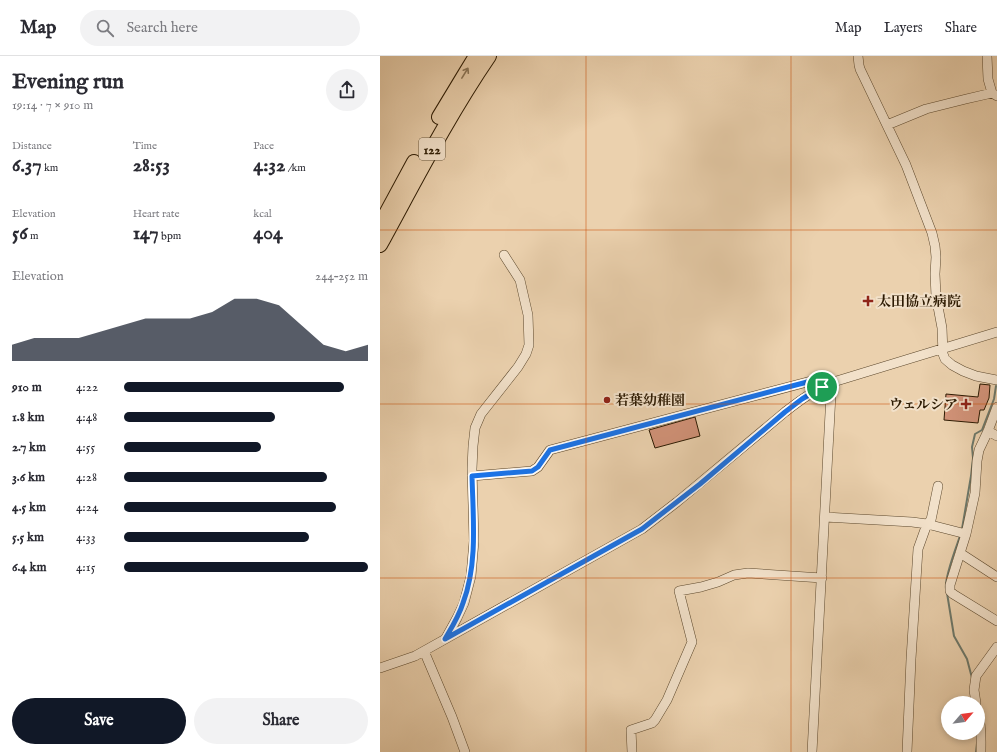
<!DOCTYPE html>
<html lang="en">
<head>
<meta charset="utf-8">
<style>
	:root { --surface:#fff; --page:#f2f2f3; --text:#2b2b33; --muted:#7c7c81; --line:#e1e1e2; --accent:#111827 }
	body { margin:0; font-family:"IM FELL English","Noto Serif JP",serif; background:var(--page); color:var(--text); height:100vh; display:flex; flex-direction:column; font-size:15px; white-space:nowrap }
	* { box-sizing:border-box; margin:0 }
	p { font-size:13px; color:var(--muted) }
	.icon { flex:none; width:22px; height:22px; fill:none; stroke:currentColor; stroke-width:2; stroke-linecap:round; stroke-linejoin:round }
	.map { position:relative; flex:1; overflow:hidden }
	.sheet { display:flex; flex-direction:column; background:var(--surface); width:380px }
	.sheet>* { flex:none }
	.needle { width:26px; rotate:62deg }
	.fabs { position:absolute; left:561px; top:640px; display:grid; gap:8px }
	.fabs a { display:grid; place-items:center; width:44px; height:44px; border-radius:50%; background:var(--surface); box-shadow:0 2px 6px #0003; font-size:20px }
	.pin { position:absolute; display:grid; place-items:center; width:34px; height:34px; color:#fff; margin:-17px; border:2px solid #fff; border-radius:50%; box-shadow:0 1px 4px #0007 }
	.round { display:grid; place-items:center; flex:none; width:42px; height:42px; border-radius:21px; background:var(--page) }
	.head { display:flex; align-items:center; justify-content:space-between; height:68px; padding:0 12px }
	h1 { font-size:22px; font-weight:800; line-height:30px }
	.stats { display:grid; grid-template-columns:repeat(3,1fr); gap:6px; height:68px; padding:4px 12px }
	.stats div { display:grid; align-content:center }
	.stats b { font-size:20px; font-weight:800 }
	.stats small { font-size:11px; font-weight:400 }
	.stats p { font-size:11px }
	.chart { height:112px; padding:8px 12px }
	.chart p { display:flex; justify-content:space-between }
	.chart svg { width:100%; height:72px; margin-top:4px; fill:var(--accent); opacity:.7 }
	.button { display:flex; gap:8px; margin-top:auto; padding:8px 12px }
	.button a { flex:1; height:46px; border-radius:24px; background:var(--accent); color:#fff; font-size:16px; font-weight:800; line-height:46px; text-align:center }
	.button a+a { background:var(--page); color:var(--text) }
	ul { padding:0 12px; list-style:none; font-size:13px }
	li { display:grid; grid-template-columns:64px 48px 1fr; align-items:center; height:30px }
	li i { height:10px; border-radius:5px; background:var(--accent) }
	header { display:flex; align-items:center; gap:24px; box-sizing:border-box; height:56px; padding:0 20px; background:var(--surface); border-bottom:1px solid var(--line) }
	header strong { font-size:19px }
	nav { display:flex; gap:22px; margin-inline-start:auto; font-size:14px }
	.search { width:280px; height:36px; background:var(--page); display:flex; align-items:center; gap:10px; box-sizing:border-box; padding:0 14px; border-radius:22px; color:var(--muted); font-size:15px }
	main { display:flex; flex:1; min-height:0 }
	.map>svg:first-child { display:block }
	.lines { fill:none; stroke-linecap:round; stroke-linejoin:round }
	.stream { stroke:#6d786a; stroke-width:2 }
	.building { fill:#d19278; stroke:#2c1a02 }
	.minor-casing { stroke:#5c482d; stroke-width:10 }
	.highway-casing { stroke:#2c1a02; stroke-width:16 }
	.minor { stroke:#f2e1ca; stroke-width:9 }
	.highway { stroke:#ebd1ae; stroke-width:14 }
	.oneway { stroke:#8c7658 }
	.route-casing { stroke:#fff; stroke-width:8 }
	.route { stroke:#1a73e8; stroke-width:5 }
	.grid { fill:none; stroke:#cc500a; stroke-width:1; stroke-opacity:0.55 }
	.poi-dot { fill:#8f2418; stroke:#f2e1ca; stroke-width:1.5 }
	.labels { text-anchor:middle; stroke-width:4; stroke-linejoin:round; paint-order:stroke }
	.shield { fill:#f2e1ca; stroke:#67563e; stroke-width:1 }
	.shield-label { font-size:13px; font-weight:bold; fill:#2c1a02 }
	.poi-label { font-size:14px; font-weight:bold; fill:#2c1a02; stroke:#f2e1ca; text-anchor:start }
</style>
</head>
<body>
<header>
<strong>Map</strong>
<div class="search"><svg class="icon" aria-label="search" viewBox="0 0 24 24"><circle cx="10" cy="10" r="6"/><path d="M15 15l6 6"/></svg>Search here</div>
<nav><a>Map</a><a>Layers</a><a>Share</a></nav>
</header>
<main>
<section class="sheet">
<div class="head"><div><h1>Evening run</h1><p>19:14 · 7 × 910 m</p></div><a class="round"><svg class="icon" aria-label="share" viewBox="0 0 24 24"><path d="M12 15V3M7 8l5-5 5 5M5 13v7h14v-7"/></svg></a></div>
<div class="stats">
<div><p>Distance</p><b>6.37<small> km</small></b></div>
<div><p>Time</p><b>28:53</b></div>
<div><p>Pace</p><b>4:32<small> /km</small></b></div>
</div>
<div class="stats">
<div><p>Elevation</p><b>56<small> m</small></b></div>
<div><p>Heart rate</p><b>147<small> bpm</small></b></div>
<div><p>kcal</p><b>404</b></div>
</div>
<div class="chart"><p><span>Elevation</span>244–252 m</p>
<svg viewBox="0 0 160 44" preserveAspectRatio="none"><path d="M0 44V34L10 30L20 30L30 30L40 26L50 22L60 18L70 18L80 18L90 14L100 6L110 6L120 10L130 22L140 34L150 38L160 34V44z"/></svg>
</div>
<ul>
<li><b>910 m</b>4:22<i style="width:90%"></i></li>
<li><b>1.8 km</b>4:48<i style="width:62%"></i></li>
<li><b>2.7 km</b>4:55<i style="width:56%"></i></li>
<li><b>3.6 km</b>4:28<i style="width:83%"></i></li>
<li><b>4.5 km</b>4:24<i style="width:87%"></i></li>
<li><b>5.5 km</b>4:33<i style="width:76%"></i></li>
<li><b>6.4 km</b>4:15<i style="width:100%"></i></li>
</ul>
<div class="button"><a>Save</a><a>Share</a></div>
</section>
<div class="map">
<svg width="617" height="696" viewBox="0 0 617 696">
	<rect width="100%" height="100%" fill="#ebd1ae"/>
	<filter id="stains"><feTurbulence type="fractalNoise" baseFrequency=".005" numOctaves="4"/><feColorMatrix values="0 0 0 0 .2 0 0 0 0 .09 0 0 0 0 .02 0 0 0 .5 -.17"/></filter>
	<radialGradient id="worn" r=".72"><stop offset=".6" stop-color="#630" stop-opacity="0"/><stop offset="1" stop-color="#630" stop-opacity=".3"/></radialGradient>
	<g class="lines">
		<path class="stream" d="M582,473L591,420L593,402L592,391L595,378L602,374L614,343L616,330
			M566,533C564,522 576,492 580,480
			M567,537L574,580L587,603L592,622
			M596,696L597,687"/>
	</g>
	<path class="building" d="M600,328L610,329L609,342L604,354H600L598,367L564,364L566,338L598,341Z
		M315,361L320,380L275,392L269,374Z"/>
	<g class="lines">
		<g class="minor-casing">
			<path id="minor" d="M478,0L479,9L480,13L526,109L552,177L555,190L556,201L555,218L556,240L562,272L563,298L565,303L572,309L583,315L596,320L617,324
				M607,0L608,23L612,37
				M507,69L546,53L586,43L612,37L617,40
				M617,351L608,375L599,394L597,405L595,437L586,478L570,529V535L573,538L617,565
				M608,375L617,380
				M92,420L152,415L158,411L170,394L431,325L437,326L441,331
				M445,461L532,466L547,468L586,478
				M580,497L617,521
				M66,582L77,562L84,547L91,520L94,485L92,413L93,390L95,372L101,358L138,311L146,298L149,289L148,259L140,224L124,199
				M44,595L72,661L85,696
				M0,612L35,600L262,473L297,446L405,356C419,345 434,334 450,327L617,276
				M596,647L594,634L596,620L617,591
				M598,657C602,671 601,682 601,696
				M252,696L251,674L272,667L275,664L287,644L312,586L299,535L321,531L338,526L354,519L368,517L442,522
				M432,696L451,338L450,327
				M527,696L531,603L538,493L547,468L551,464L558,430"/>
		</g>
		<g class="highway-casing">
			<path id="highway" d="M59,61L85,18L96,0
				M0,169L34,106
				M0,189C35,125 68,60 109,0"/>
		</g>
		<use href="#minor" class="minor"/>
		<use href="#highway" class="highway"/>
	</g>
	<defs><path id="oneway-shaft" d="M-6 0H5M1.5-3L5.5 0L1.5 3" fill="none" stroke-width="1.6" stroke-linecap="round" stroke-linejoin="round"/></defs>
	<use class="oneway" href="#oneway-shaft" transform="translate(85 17) rotate(-58)"/>
	<g class="lines">
		<g class="route-casing">
			<path id="route" d="M431,325L437,326L442,331L422,343L405,356L320,428L262,473L65,583C72,571 79,560 83,547C98,508 93,461 92,420L152,415L158,411L170,394Z"/>
		</g>
		<use href="#route" class="route"/>
	</g>
	<path class="grid" d="M206,0V696M411,0V696M0,174H617M0,348H617M0,522H617"/>
	<g class="poi-dot">
		<path d="M486 239h4v4h4v4h-4v4h-4v-4h-4v-4h4z"/>
		<circle cx="227" cy="344" r="4"/>
		<path d="M584 342h4v4h4v4h-4v4h-4v-4h-4v-4h4z"/>
	</g>
	<g class="labels">
		<rect class="shield" x="39" y="82" width="26" height="22" rx="3"/>
		<g class="shield-label">
			<text x="52" y="98">122</text>
		</g>
		<g class="poi-label">
			<text x="497" y="250">太田協立病院</text>
			<text x="235" y="349">若葉幼稚園</text>
			<text x="578" y="353" text-anchor="end">ウェルシア</text>
		</g>
	</g>
	<rect width="100%" height="100%" filter="url(#stains)"/>
	<rect width="100%" height="100%" fill="url(#worn)"/>
</svg>
<div class="fabs">
<a><svg class="needle" viewBox="-14 -14 28 28"><path d="M0-13l5 13h-10z" fill="#e53935"/><path d="M0 13l5-13h-10z" fill="#7c7c81"/></svg></a>
</div>
<div class="pin" style="left:442px;top:331px;background:#1e9e55"><svg class="icon" aria-label="arrive" viewBox="0 0 24 24"><path d="M6 21V4h12l-3 4 3 4H6"/></svg></div>
</div>
</main>
</body>
</html>
